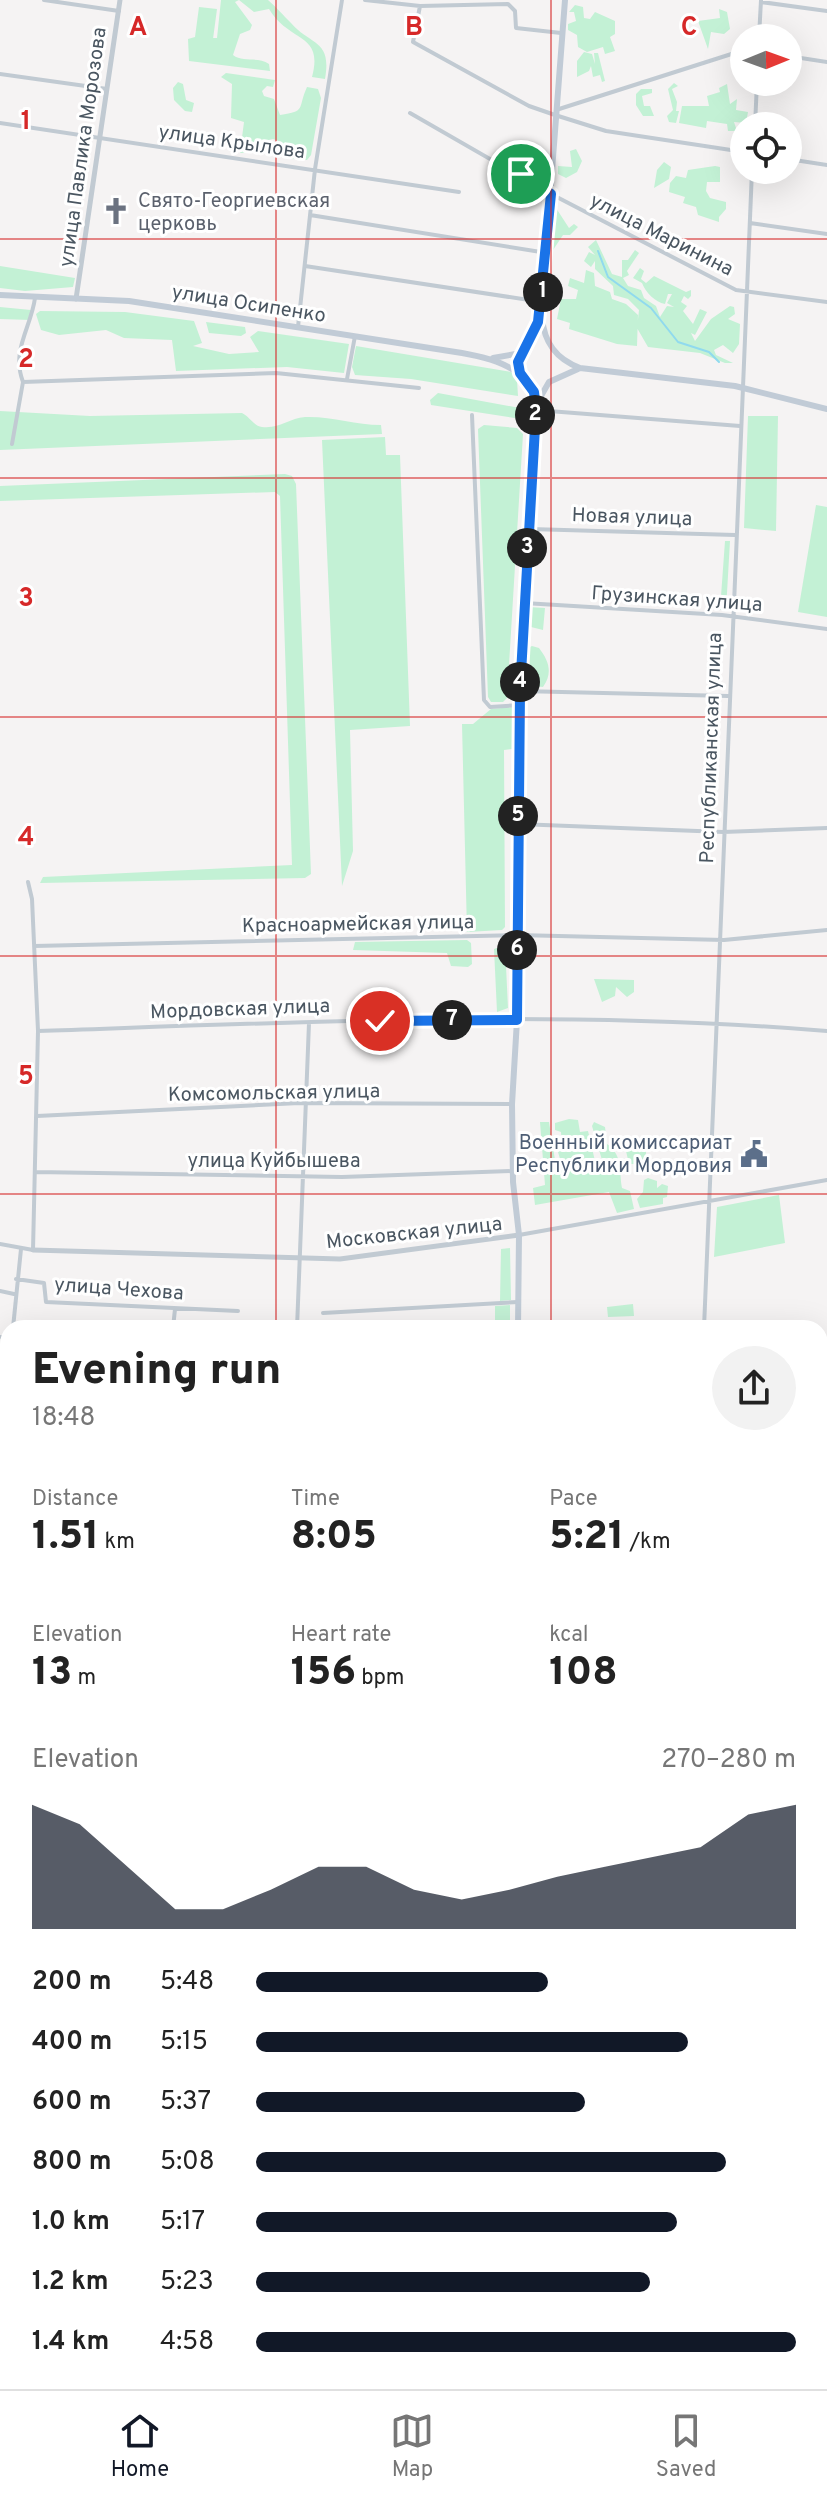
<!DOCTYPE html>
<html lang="en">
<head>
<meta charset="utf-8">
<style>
	:root { --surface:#fff; --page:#f2f2f2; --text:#222; --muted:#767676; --line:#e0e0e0; --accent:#111827 }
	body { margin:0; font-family:Overpass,sans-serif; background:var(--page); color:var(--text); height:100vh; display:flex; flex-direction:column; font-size:30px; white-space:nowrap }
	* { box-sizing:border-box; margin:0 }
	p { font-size:26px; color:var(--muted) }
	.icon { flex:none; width:44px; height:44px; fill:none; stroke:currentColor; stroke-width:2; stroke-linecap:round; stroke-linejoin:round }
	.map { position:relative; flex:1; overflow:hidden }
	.details { position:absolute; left:0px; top:1320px; width:828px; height:1070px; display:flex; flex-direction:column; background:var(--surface); border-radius:24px 24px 0 0; box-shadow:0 8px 32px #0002 }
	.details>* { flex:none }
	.needle { width:52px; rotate:89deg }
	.buttons { position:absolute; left:730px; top:24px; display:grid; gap:16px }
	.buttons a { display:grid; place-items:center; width:72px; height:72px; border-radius:50%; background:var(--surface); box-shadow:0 8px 32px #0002; font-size:40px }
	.pin { position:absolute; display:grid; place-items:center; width:68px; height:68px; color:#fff; margin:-34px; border:4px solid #fff; border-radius:50%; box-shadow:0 2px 8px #0007 }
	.km { position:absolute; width:40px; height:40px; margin:-20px; border-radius:50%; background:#222; color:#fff; font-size:22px; line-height:40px; text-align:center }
	.round { display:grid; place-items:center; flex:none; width:84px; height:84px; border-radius:42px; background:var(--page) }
	.headline { display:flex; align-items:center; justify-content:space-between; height:136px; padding:0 32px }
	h1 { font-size:44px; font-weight:800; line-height:60px }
	.figures { display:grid; grid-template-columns:repeat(3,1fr); gap:12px; height:136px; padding:8px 32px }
	.figures div { display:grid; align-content:center }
	.figures b { font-size:40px; font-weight:800 }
	.figures small { font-size:22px; font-weight:400 }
	.figures p { font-size:22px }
	.chart { height:224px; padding:16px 32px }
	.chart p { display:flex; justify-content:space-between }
	.chart svg { width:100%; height:144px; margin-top:8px; fill:var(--accent); opacity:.7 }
	ul { padding:0 32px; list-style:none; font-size:26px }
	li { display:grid; grid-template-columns:128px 96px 1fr; align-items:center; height:60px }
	li i { height:20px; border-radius:10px; background:var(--accent) }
	.tab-bar { display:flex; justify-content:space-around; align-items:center; height:112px; border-top:2px solid var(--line); background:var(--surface); font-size:22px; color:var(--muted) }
	.tab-bar a { display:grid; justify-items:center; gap:4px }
	.tab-bar .active { color:var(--accent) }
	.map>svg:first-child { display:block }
	.green { fill:#c3f1d5 }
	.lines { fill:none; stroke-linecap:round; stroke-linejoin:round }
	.stream { stroke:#90daee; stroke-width:2 }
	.minor { stroke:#c1cad2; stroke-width:4 }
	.tertiary { stroke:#c1cad2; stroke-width:5 }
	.secondary { stroke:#c1cbd6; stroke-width:6 }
	.rail-casing { stroke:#b5b8bd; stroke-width:5 }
	.rail { stroke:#fff; stroke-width:2; stroke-dasharray:6; stroke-linecap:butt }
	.route-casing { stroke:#fff; stroke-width:16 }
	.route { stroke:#1a73e8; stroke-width:10 }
	.grid { fill:none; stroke:#d62828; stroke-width:2; stroke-opacity:0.55 }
	.labels { text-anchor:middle; stroke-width:6; stroke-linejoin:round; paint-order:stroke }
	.street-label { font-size:20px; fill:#4a5661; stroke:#fff }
	.worship-label { font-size:20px; fill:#5b616d; stroke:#fff; text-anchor:start }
	.service-label { font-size:20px; fill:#4e5e75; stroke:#fff; text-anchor:end }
	.grid-label { font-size:26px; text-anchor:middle; font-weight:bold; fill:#d62828; stroke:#fff; stroke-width:6; stroke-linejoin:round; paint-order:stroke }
</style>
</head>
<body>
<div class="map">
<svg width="827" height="2389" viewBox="0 0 827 2389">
	<rect width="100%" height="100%" fill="#f5f3f3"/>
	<path class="green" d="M221,0H239L235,2L252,25L250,30L240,34L233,55C243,63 258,56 269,64L270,71L189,61L188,39L195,37L199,7L217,9L213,39L203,38H217Z
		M239,0H268C277,8 283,15 291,23C311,46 332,39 325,79L312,77C324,32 289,43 269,9L254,12Z
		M575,5L583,7L584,18L590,19L595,12L615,21V34L610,37L615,51L605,54L603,47L587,52L578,47L577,35L568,30V24L576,21L574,12H569Z
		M719,9L727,12L730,29L724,34L711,32L708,49L698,21L720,18Z
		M584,52L592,54L595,64L594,53H598L605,81L602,82L600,75L593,77L591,66L589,71L577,77V61Z
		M226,73L275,80L273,87L267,86L262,91L264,96L274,99L280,115C307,111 297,109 307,87L318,89L321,98L311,155L307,160L284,158L282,142L273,139L260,142L256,152L240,153L244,122L231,118L232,84L221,77Z
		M178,82L183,84L186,100L194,103L192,112L185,111L174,100L173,88Z
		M674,83L678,86L672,89L677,102L676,111H679L676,123L669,122L667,116L673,110L668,89Z
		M727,84L730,104L737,99L736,110L748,112L746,123L734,122L737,131H728L727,124L707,121L706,128L679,123L682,106H709L707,96L720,92L719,88Z
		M641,89H652V93L642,96L644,106H650L654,116H643L636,105V94Z
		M576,149L582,161L577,172L566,178L558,174V166L572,167L570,151Z
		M664,162L671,167L669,179L654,188L657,170Z
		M715,166L720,167V182H707L706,191L710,198L726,202V209L719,217V222L725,224L698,215L696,207L683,203L685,197L669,192L670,183L676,176L686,178L688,170Z
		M556,208L569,228L574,224L578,227L570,235H563L553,250Z
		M596,240L612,274L622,277V260H628L635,250L639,253L627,271L629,275L623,278L628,286L641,290L644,298L656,306L660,317L667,306L674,307L667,303L672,294H668L665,304C655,302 646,293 642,283L633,278L640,268L644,271L641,279L646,283L654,276L686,292L691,290V296L688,299L684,296L681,302L687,306L683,311L693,324L700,309L707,312L695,335L691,333L695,341L711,319L730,306L734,307L735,314L728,319L740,324L739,344L733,353L723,345L714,350L716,355L733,363H725L700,353L648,347L637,328L639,310L628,299L614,295L613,286L595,269V261L591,267L584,261L589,252L595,255L588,247Z
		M0,266L75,278L73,287L25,291L0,288Z
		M586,270L594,273L595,286L610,292L612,299L626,304L638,315L637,346L617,344L569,329L570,323L557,319L561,299H576L578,290L568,286L570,278L584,283Z
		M0,307L31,310V320L0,319Z
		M40,311L125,312L194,321L202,343L193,346L229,354L259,352L250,337L258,331L349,344L344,373L287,367L176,371L172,340L124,338L106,330L59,335L41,330L36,314Z
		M206,322L245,327L246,333L241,336L209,333Z
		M356,346L511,372L517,380L518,396L411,379L355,375L352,367Z
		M438,393L520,408L521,419L431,405L430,400Z
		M0,411L90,416L242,413C250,417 254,426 262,427C280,429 289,418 305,417C331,416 355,425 381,425L382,434L0,450Z
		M748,416H778L776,531L744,528Z
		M484,425L517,428L523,434L507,698L503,702H491L488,697L478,429Z
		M385,437L386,455H400L410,726L350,730L353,851L342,886L322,440Z
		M285,474L292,476L296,484L311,874L305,878L40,883L43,877L292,865L280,496L275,492L0,501V486Z
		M816,505L827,507V617L798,612Z
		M725,541H730L726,610H720Z
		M528,607L545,608L543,630L527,626Z
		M532,646L539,648C549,661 553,673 543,687L525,685L526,649Z
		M514,707L512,749L504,750L505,927L502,930L467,932L462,724H473L491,709Z
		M467,940L471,943L472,964L468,967L451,966L447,953L353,950L355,942Z
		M505,945L508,1008L497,1012L494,949Z
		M594,979L634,980V992L627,997L616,987L615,996L602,1002Z
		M569,1119L578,1120L580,1132L588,1131L595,1161L602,1160L592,1126L594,1122L605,1127L607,1144C623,1155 619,1171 622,1188L630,1191L634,1209L617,1213L609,1192L535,1205L533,1188L545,1185L540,1122H549L555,1160L560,1159L558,1152L562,1148L561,1132L555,1130V1123Z
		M646,1145V1164H629L626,1151L632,1146Z
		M648,1178L657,1181V1188L662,1184L668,1186L667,1197L663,1198V1204L640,1208L637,1199L643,1192L644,1180Z
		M779,1195L785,1243L714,1257L717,1207Z
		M510,1248L511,1300L500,1301L501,1249Z
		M633,1304L634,1316L608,1317L607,1307Z
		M510,1305V1328H495V1306Z
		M0,1439L8,1443V1489L0,1483Z
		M820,1623L827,1624V1902L820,1904Z
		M8,1730V2105L0,2111V1740Z"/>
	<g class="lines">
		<path class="stream" d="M598,251L608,277L651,308L678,342L709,352L719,362"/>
		<path class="minor" d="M44,0L119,11
			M365,0L420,6L508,4L515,11L516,28L561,33
			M761,2L827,11
			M420,6L413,42L529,106L555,115L606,131L744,152
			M759,38L761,0
			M788,56L827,62
			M0,74L107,89
			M556,110L744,50
			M410,113L551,194L736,290L827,302
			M0,123L459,192
			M755,126L757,82
			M788,159L827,165
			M310,215L547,253
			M750,223L827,234
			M305,266L542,302
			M35,298C31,328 11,350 23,382L276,373L419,388
			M298,327L315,169L342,0
			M347,379L355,336
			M536,410L740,426
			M472,415L484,700L490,707L520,705
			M12,444L23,382
			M530,529L735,535
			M524,603L722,615L827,629
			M520,691L728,696
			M518,824L723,832L827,828
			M34,946L517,935L724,940L827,930
			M38,1031C301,1022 565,1009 827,1031
			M37,1116L299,1103L512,1104
			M35,1172L342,1177L512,1171
			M519,1235L827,1180
			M0,1244L33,1250L38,1031L32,899L28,882
			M16,1279L44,1283L46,1302L238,1311
			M0,1291L14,1294
			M323,1313L518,1302
			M13,1328L21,1249
			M173,1328L175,1309
			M297,1328L309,1023
			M704,1328L752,170
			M0,1337L8,1338
			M8,1402V1413
			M820,2108L827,2099
			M0,2116L8,2109
			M0,2203L8,2213
			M0,2319L8,2313
			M820,2349L827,2353
			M241,2382L246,2389
			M1,2389L11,2382
			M176,2389L178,2382
			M446,2389L449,2382
			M772,2389L775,2382"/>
		<path class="tertiary" d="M76,299L120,0
			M33,1250L340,1259L519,1235
			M820,1586L827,1587
			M820,1598L827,1597"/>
		<path class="secondary" d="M0,295L129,301L462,353C497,359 534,370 536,410L520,691L517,1020L512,1104L513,1182L519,1235L518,1328
			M542,317C544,343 556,359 580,368L735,386L827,409
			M493,358L521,353
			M521,375L519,358L536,332L542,302L565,0
			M537,403L549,382L578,369
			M820,2204L827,2209
			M820,2214L827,2220"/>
		<g class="rail-casing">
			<path id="rail" d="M0,1433L8,1438
				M820,1622L827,1623"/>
		</g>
		<use href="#rail" class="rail"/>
	</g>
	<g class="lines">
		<g class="route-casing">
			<path id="route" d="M380,1021L517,1020L520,691L536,410L534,392L520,373L518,362L538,322L551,194L521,174"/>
		</g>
		<use href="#route" class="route"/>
	</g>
	<path class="grid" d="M276,0V1328M551,0V1328M0,239H827M0,478H827M0,717H827M0,956H827M0,1194H827M0,1433H8M820,1433H827M0,1672H8M820,1672H827M0,1911H8M820,1911H827M0,2150H8M820,2150H827M276,2382V2389M551,2382V2389"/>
	<defs>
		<g id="church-bare" transform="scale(2.16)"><path d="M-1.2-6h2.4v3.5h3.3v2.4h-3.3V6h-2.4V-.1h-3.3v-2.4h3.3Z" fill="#6b7280" stroke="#fff" stroke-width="2.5" paint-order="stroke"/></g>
		<g id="civic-bare" transform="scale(2.16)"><path d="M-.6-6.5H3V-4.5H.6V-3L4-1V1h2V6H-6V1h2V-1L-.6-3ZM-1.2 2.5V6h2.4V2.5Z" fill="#5c6f8a" stroke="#fff" stroke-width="2.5" paint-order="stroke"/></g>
	</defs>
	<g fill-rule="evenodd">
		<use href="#church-bare" x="116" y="211"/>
		<use href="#civic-bare" x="754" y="1154"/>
	</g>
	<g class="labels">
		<g class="street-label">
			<text transform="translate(232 141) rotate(8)" y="7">улица Крылова</text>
			<text transform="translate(82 147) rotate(-82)" y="7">улица Павлика Морозова</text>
			<text transform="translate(662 234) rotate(27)" y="7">улица Маринина</text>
			<text transform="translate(249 303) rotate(9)" y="7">улица Осипенко</text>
			<text transform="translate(632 516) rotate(2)" y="7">Новая улица</text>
			<text transform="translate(677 598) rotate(4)" y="7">Грузинская улица</text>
			<text transform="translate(710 748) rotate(-88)" y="7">Республиканская улица</text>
			<text transform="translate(358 923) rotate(-1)" y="7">Красноармейская улица</text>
			<text transform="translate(240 1008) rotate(-2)" y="7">Мордовская улица</text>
			<text transform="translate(274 1092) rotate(-1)" y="7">Комсомольская улица</text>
			<text x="274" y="1167">улица Куйбышева</text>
			<text transform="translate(414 1232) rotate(-6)" y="7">Московская улица</text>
			<text transform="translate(119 1288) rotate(4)" y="7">улица Чехова</text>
		</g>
		<g class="worship-label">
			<text x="138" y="207">Свято-Георгиевская<tspan x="138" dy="23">церковь</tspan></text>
		</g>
		<g class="service-label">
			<text x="732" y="1149">Военный комиссариат<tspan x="732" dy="23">Республики Мордовия</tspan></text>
		</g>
	</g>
	<g class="grid-label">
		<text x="138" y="35">A</text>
		<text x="414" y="35">B</text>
		<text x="689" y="35">C</text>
		<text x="26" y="129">1</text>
		<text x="26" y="367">2</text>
		<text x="26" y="606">3</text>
		<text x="26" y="845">4</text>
		<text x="26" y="1084">5</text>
	</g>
</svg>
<div class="buttons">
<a><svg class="needle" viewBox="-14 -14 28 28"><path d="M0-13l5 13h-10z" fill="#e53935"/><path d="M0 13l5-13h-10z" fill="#767676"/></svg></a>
<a><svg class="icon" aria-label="locate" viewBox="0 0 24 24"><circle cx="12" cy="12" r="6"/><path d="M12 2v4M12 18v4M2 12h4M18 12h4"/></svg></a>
</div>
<div class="pin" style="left:521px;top:174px;background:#1e9e55"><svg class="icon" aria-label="arrive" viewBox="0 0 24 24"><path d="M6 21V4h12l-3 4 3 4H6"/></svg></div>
<div class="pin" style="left:380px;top:1021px;background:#d93025"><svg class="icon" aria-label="check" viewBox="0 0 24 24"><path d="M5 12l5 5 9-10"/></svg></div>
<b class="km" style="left:543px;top:292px">1</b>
<b class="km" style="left:535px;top:415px">2</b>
<b class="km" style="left:527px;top:548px">3</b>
<b class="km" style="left:520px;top:682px">4</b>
<b class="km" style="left:518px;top:816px">5</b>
<b class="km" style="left:517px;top:950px">6</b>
<b class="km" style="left:452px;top:1020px">7</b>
<section class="details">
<div class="headline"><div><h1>Evening run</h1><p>18:48</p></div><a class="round"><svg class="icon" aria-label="share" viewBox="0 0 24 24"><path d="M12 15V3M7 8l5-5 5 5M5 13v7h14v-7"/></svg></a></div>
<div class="figures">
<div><p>Distance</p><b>1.51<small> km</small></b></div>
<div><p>Time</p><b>8:05</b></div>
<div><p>Pace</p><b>5:21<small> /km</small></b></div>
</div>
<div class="figures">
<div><p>Elevation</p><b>13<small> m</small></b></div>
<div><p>Heart rate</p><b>156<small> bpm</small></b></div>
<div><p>kcal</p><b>108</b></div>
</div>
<div class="chart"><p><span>Elevation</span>270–280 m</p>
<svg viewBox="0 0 160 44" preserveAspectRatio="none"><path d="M0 44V6L10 12L20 25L30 38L40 38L50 32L60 25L70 25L80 32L90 35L100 32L110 28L120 25L130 22L140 19L150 9L160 6V44z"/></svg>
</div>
<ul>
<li><b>200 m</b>5:48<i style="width:54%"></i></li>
<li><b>400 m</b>5:15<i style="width:80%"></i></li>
<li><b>600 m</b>5:37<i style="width:61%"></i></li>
<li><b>800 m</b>5:08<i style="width:87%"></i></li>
<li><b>1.0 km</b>5:17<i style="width:78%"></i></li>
<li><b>1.2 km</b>5:23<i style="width:73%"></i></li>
<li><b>1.4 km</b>4:58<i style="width:100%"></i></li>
</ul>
</section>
</div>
<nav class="tab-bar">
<a class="active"><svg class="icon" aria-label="home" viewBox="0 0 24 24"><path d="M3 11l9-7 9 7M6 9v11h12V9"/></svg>Home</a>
<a><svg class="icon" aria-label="map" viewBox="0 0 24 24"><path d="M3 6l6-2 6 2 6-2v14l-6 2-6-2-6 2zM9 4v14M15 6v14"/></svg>Map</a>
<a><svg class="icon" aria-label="saved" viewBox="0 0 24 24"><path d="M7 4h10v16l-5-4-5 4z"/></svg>Saved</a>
</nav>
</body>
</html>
